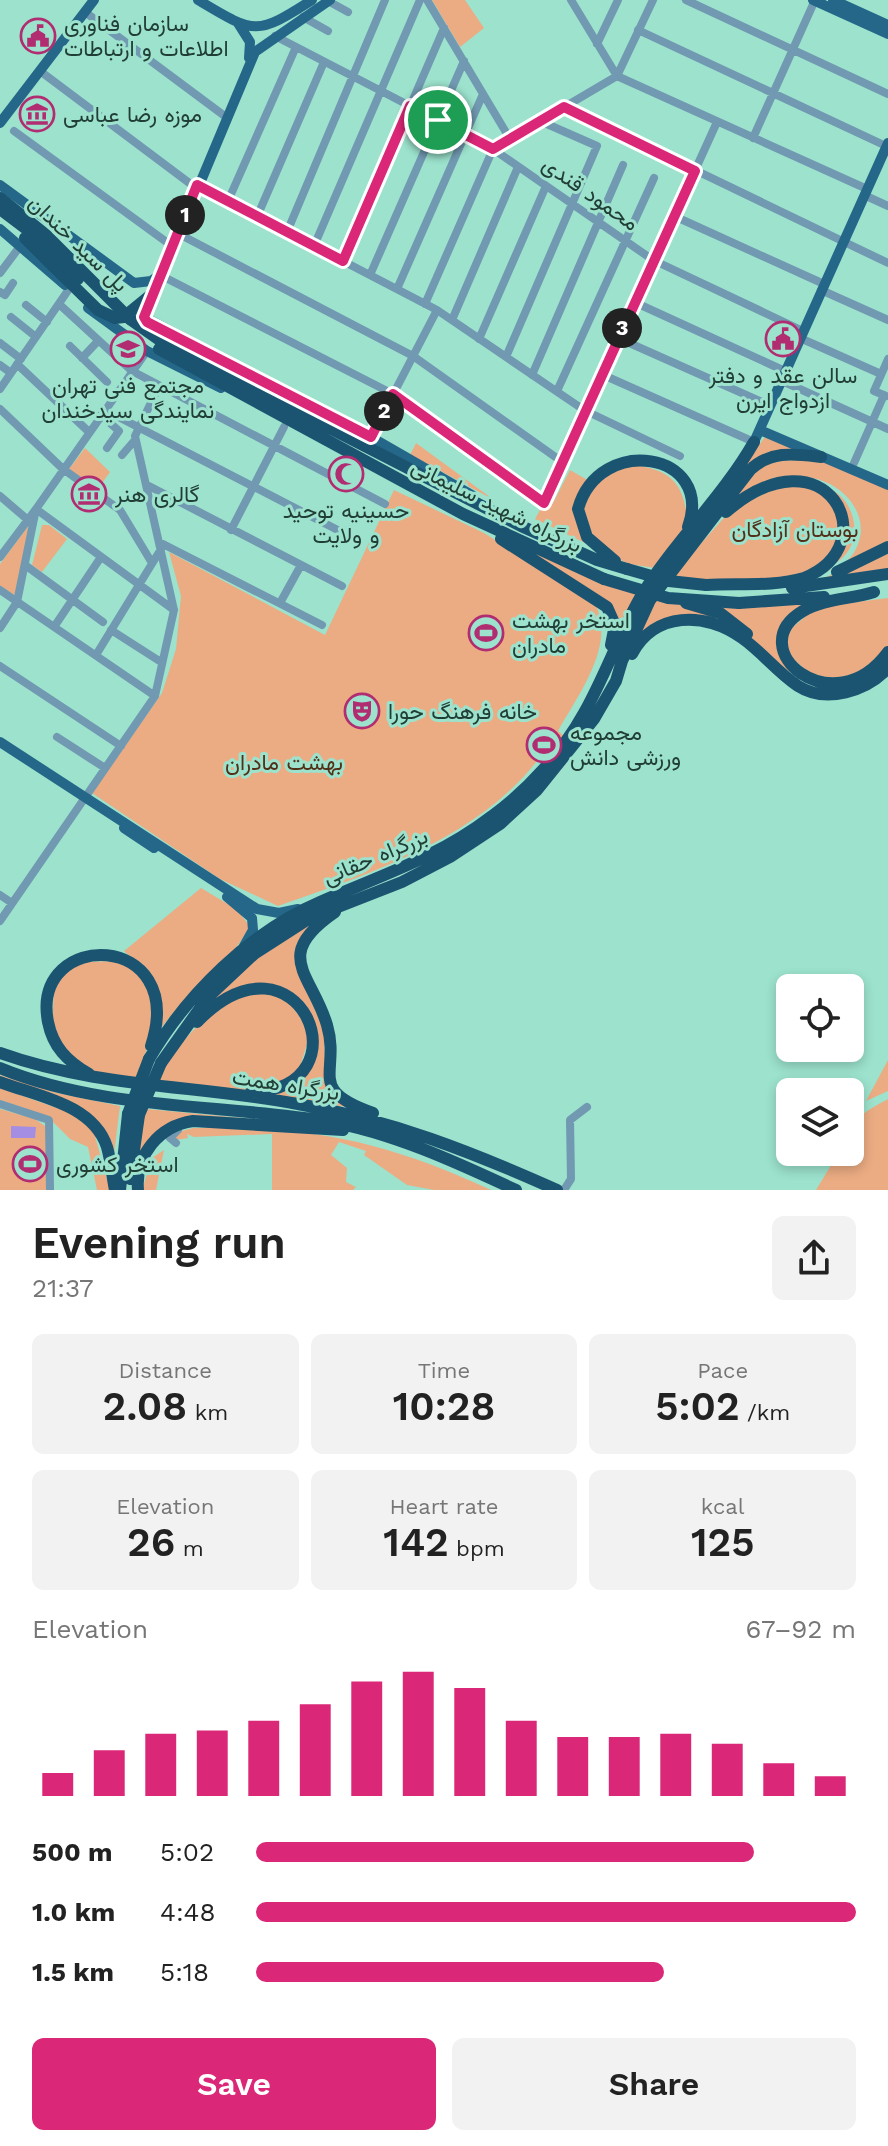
<!DOCTYPE html>
<html lang="en">
<head>
<meta charset="utf-8">
<style>
	:root { --surface:#fff; --page:#f2f2f2; --text:#222; --muted:#767676; --accent:#db2777 }
	body { margin:0; font-family:"Work Sans",Vazirmatn,sans-serif; background:var(--page); color:var(--text); height:100vh; display:flex; flex-direction:column; font-size:30px; white-space:nowrap }
	* { box-sizing:border-box; margin:0 }
	p { font-size:26px; color:var(--muted) }
	.icon { flex:none; width:44px; height:44px; fill:none; stroke:currentColor; stroke-width:2; stroke-linecap:round; stroke-linejoin:round }
	.map { position:relative; height:1190px; overflow:hidden }
	.details { display:flex; flex-direction:column; background:var(--surface); flex:1 }
	.details>* { flex:none }
	.controls { position:absolute; left:776px; top:974px; display:grid; gap:16px }
	.controls a { display:grid; place-items:center; width:88px; height:88px; border-radius:12px; background:var(--surface); box-shadow:0 4px 12px #0003; font-size:40px }
	.pin { position:absolute; display:grid; place-items:center; width:68px; height:68px; color:#fff; margin:-34px; border:4px solid #fff; border-radius:50%; box-shadow:0 2px 8px #0007 }
	.km { position:absolute; width:40px; height:40px; margin:-20px; border-radius:50%; background:#222; color:#fff; font-size:22px; line-height:40px; text-align:center }
	.round { display:grid; place-items:center; flex:none; width:84px; height:84px; border-radius:12px; background:var(--page) }
	.summary { display:flex; align-items:center; justify-content:space-between; height:136px; padding:0 32px }
	h1 { font-size:44px; font-weight:600; line-height:60px }
	.figures { display:grid; grid-template-columns:repeat(3,1fr); gap:12px; height:136px; padding:8px 32px }
	.figures div { display:grid; align-content:center; border-radius:12px; background:var(--page); text-align:center }
	.figures b { font-size:40px; font-weight:600 }
	.figures small { font-size:22px; font-weight:400 }
	.figures p { font-size:22px }
	.chart { height:224px; padding:16px 32px }
	.chart p { display:flex; justify-content:space-between }
	.chart svg { width:100%; height:144px; margin-top:8px; stroke:var(--accent); stroke-width:6 }
	.primary-button { display:flex; gap:16px; margin-top:auto; padding:16px 32px }
	.primary-button a { flex:1; height:92px; border-radius:12px; background:var(--accent); color:#fff; font-size:32px; font-weight:600; line-height:92px; text-align:center }
	.primary-button a+a { background:var(--page); color:var(--text) }
	ul { padding:0 32px; list-style:none; font-size:26px }
	li { display:grid; grid-template-columns:128px 96px 1fr; align-items:center; height:60px }
	li i { height:20px; border-radius:10px; background:var(--accent) }
	.map>svg:first-child { display:block }
	.green { fill:#ebac83 }
	.water { fill:#a38ee4 }
	.lines { fill:none; stroke-linecap:round; stroke-linejoin:round }
	.minor { stroke:#7199b1; stroke-width:8 }
	.major { stroke:#246789; stroke-width:10 }
	.highway { stroke:#1a5471; stroke-width:12 }
	.highway-bridge { stroke:#1a5471; stroke-width:12 }
	.route-casing { stroke:#fff; stroke-width:16 }
	.route { stroke:#db2777; stroke-width:10 }
	.labels { text-anchor:middle; stroke-width:6; stroke-linejoin:round; paint-order:stroke }
	.poi-label { font-size:22px; fill:#213e36; stroke:#9ce2cd; text-anchor:start }
	.street-label { font-size:22px; fill:#213e36; stroke:#9ce2cd }
	.park-label { font-size:22px; fill:#523018; stroke:#9ce2cd }
</style>
</head>
<body>
<div class="map">
<svg width="888" height="1190" viewBox="0 0 888 1190">
	<rect width="100%" height="100%" fill="#9ce2cd"/>
	<path class="green" d="M432,0H465L484,28L460,47Z
		M765,437L813,455L777,452L713,507Z
		M416,443L494,500L468,486L467,481L465,484L410,455Z
		M85,448L110,472L97,490L69,469Z
		M816,459L888,489V541L866,556L821,574C832,569 846,565 853,554C877,517 841,478 803,477C778,476 750,496 728,507C761,458 758,462 816,459Z
		M634,465C673,471 683,483 688,522L655,568L629,564L535,519L540,510L553,503L570,470L596,485L615,470Z
		M783,484C797,485 813,484 826,488C853,495 863,534 846,554C838,564 825,568 814,572C770,588 716,582 671,577L730,511Z
		M394,490L484,533L592,599C620,640 579,693 558,731L564,736L541,762L537,761C475,840 369,874 278,906L220,879L92,793L162,693L176,649L181,596L169,552L325,635Z
		M29,525L16,596L0,586V564Z
		M42,525H49L67,539L42,572L32,565Z
		M488,529L639,595L612,647L615,615Z
		M888,551V571L824,578Z
		M849,597L791,618L785,660L837,686L888,655V661C822,733 767,649 719,605Z
		M888,598V647L865,673L820,682L786,653L788,631L817,607Z
		M655,599L711,610L729,620L679,617L627,655Z
		M201,888L236,909L250,926C229,967 185,993 159,1031C164,994 152,975 124,951Z
		M315,920L298,970L324,1031L325,1060L347,1107L249,1093L292,1084L316,1034L282,989L209,1006L208,1002L246,964Z
		M122,961L150,985L155,1026L135,1082L101,1075L69,1058L52,1031L54,987L76,962Z
		M243,993L283,995L311,1031L298,1073L268,1089L238,1090L154,1082C178,1044 203,1014 243,993Z
		M888,1060V1091L866,1101Z
		M0,1075L57,1093L120,1106L114,1154L93,1119L0,1078Z
		M0,1088L77,1115L93,1129L110,1190H97L88,1147L70,1139L47,1116L0,1100Z
		M888,1099V1190H816L839,1152H850C850,1119 860,1114 888,1099Z
		M0,1109L35,1119L48,1128L46,1190H0Z
		M147,1109L274,1121L178,1122L135,1170L142,1115Z
		M193,1128C306,1124 389,1142 491,1190H434L407,1185L364,1155L366,1151L339,1142L331,1155L347,1168L346,1182L356,1187L353,1190H272V1134L194,1137L187,1134L188,1138L176,1140L175,1133Z
		M164,1150L156,1190H142L152,1158Z"/>
	<path class="water" d="M488,619L497,628L482,650L472,644Z
		M11,1126L36,1127L35,1138H11Z"/>
	<g class="lines">
		<path class="minor" d="M427,0L510,139
			M571,0L617,76
			M686,0L888,94
			M328,1L348,12
			M85,12L226,117
			M303,17L328,31
			M638,30L886,146
			M275,36L493,149L653,260L803,331
			M597,44L618,0
			M40,71L196,188
			M617,76L867,189
			M617,76L653,0
			M564,107L888,263
			M14,131L172,246
			M753,138L815,0
			M493,149L617,76
			M197,185L437,310L584,410L680,456
			M864,195L888,206
			M228,201L296,47
			M674,216L824,284
			M257,217L324,62
			M287,232L385,0
			M177,233L413,356L561,461
			M314,246L420,0
			M343,261L444,28
			M0,273L21,245
			M160,275L393,394L544,503L717,122
			M370,275L464,61
			M397,289L483,94
			M821,290L888,320
			M0,292L5,295L13,283
			M634,302L785,371
			M59,304L132,371L385,504
			M425,304L493,149
			M26,305L47,322
			M11,317L36,337
			M452,320L518,167
			M618,338L769,405
			M800,338L881,374
			M479,339L546,186
			M0,343L21,359
			M70,346L107,382
			M506,357L597,146L540,121
			M82,358L98,341
			M17,364L89,432
			M0,365L11,373
			M601,374L754,442
			M532,375L623,165
			M780,380L888,429
			M0,389L69,289
			M557,391L654,178
			M886,396L874,391L888,359
			M0,409L63,469L120,510L152,563
			M105,410L359,541
			M101,415L119,431L107,448
			M371,437L437,310
			M122,455L135,440
			M854,463L884,395
			M147,485L342,586
			M0,496L28,520
			M231,530L284,427
			M159,542L322,625
			M0,557L36,509L174,610
			M25,565L103,622
			M0,590L155,696
			M280,603L301,565
			M54,627L101,557
			M0,628L17,602L36,509L147,351
			M111,630L161,662
			M96,655L161,549
			M0,666L121,746
			M57,737L105,768
			M0,895L12,903
			M0,921L155,696L174,610L135,436L159,386
			M0,1104L49,1120L50,1190
			M176,1143L170,1138L178,1130
			M564,1190L571,1179L570,1120L587,1107"/>
		<path class="major" d="M198,0C255,34 256,36 312,0
			M330,0L255,52L144,317L371,437L472,495
			M813,0L888,34
			M833,0L888,25
			M238,23L250,42L249,58
			M0,123L94,0
			M0,185L134,283L151,281L158,276
			M0,229L65,285
			M88,308L147,351L221,388
			M760,430L888,485
			M754,442L888,143
			M0,742L257,909L279,913L298,909
			M124,828L154,848
			M227,897L252,918L253,930L244,946"/>
		<path class="highway" d="M50,263L98,310L115,318L124,317L151,295
			M130,319L164,343L521,526L597,560L627,569
			M159,349L463,514L604,579
			M501,539L607,607L615,625L611,645
			M615,561L587,537L578,509C599,433 715,452 688,527
			M837,572L888,547
			M706,585C737,583 773,587 804,578C888,544 826,426 726,512
			M792,588L888,574
			M874,592C852,599 823,599 803,611C740,648 833,727 888,652
			M686,603L720,613L747,634
			M739,603L824,597
			M632,654C654,612 705,611 742,638C762,652 778,673 798,686C826,704 867,691 888,668
			M335,912C271,956 312,974 327,1025C341,1073 305,1089 373,1113
			M197,1022C298,918 370,1089 251,1092
			M0,1053C97,1088 198,1085 298,1104C391,1120 472,1152 557,1190
			M149,1059C187,994 250,932 320,902C380,876 439,857 492,816C528,790 563,751 584,713C605,676 619,635 640,598C673,543 722,498 754,442
			M161,1063L208,997L254,954L310,918L402,882L450,857L500,824L537,790L594,719L616,681L622,661L650,600L750,470C771,450 795,454 821,457
			M0,1068C102,1110 219,1104 326,1121C391,1132 456,1162 516,1190
			M89,1074C67,1061 53,1047 48,1022C30,928 189,930 151,1046
			M0,1082C37,1096 93,1104 107,1147C111,1161 112,1176 115,1190
			M130,1179L139,1115
			M120,1190L128,1114
			M138,1190C135,1155 159,1126 193,1121L343,1130"/>
		<path class="highway-bridge" d="M0,198L46,235L130,319
			M0,209L33,234L78,279
			M25,238L50,263
			M627,569L669,581L706,585
			M604,579L668,598L739,603
			M128,1114L149,1059
			M139,1115L161,1063"/>
	</g>
	<g class="lines">
		<g class="route-casing">
			<path id="route" d="M410,106L493,149L564,107L695,171L544,503L393,394L371,437L147,322L144,317L197,185L343,261Z"/>
		</g>
		<use href="#route" class="route"/>
	</g>
	<defs>
		<g id="civic-ring" transform="scale(1.8)"><circle r="9.5" fill="#9ce2cd" stroke="#b12c70" stroke-width="1.5"/><path d="M-.6-6.5H3V-4.5H.6V-3L4-1V1h2V6H-6V1h2V-1L-.6-3ZM-1.2 2.5V6h2.4V2.5Z" fill="#b12c70"/></g>
		<g id="museum-ring" transform="scale(1.8)"><circle r="9.5" fill="#9ce2cd" stroke="#b12c70" stroke-width="1.5"/><path d="M0-6L6-3V-2H-6V-3ZM-5-1h2V3h-2ZM-1-1h2V3h-2ZM3-1h2V3H3ZM-6 4H6V6H-6Z" fill="#b12c70"/></g>
		<g id="university-ring" transform="scale(1.8)"><circle r="9.5" fill="#9ce2cd" stroke="#b12c70" stroke-width="1.5"/><path d="M0-5L7-2L0 1L-7-2ZM-4 1L0 2.5L4 1V4Q0 6-4 4Z" fill="#b12c70"/></g>
		<g id="mosque-ring" transform="scale(1.8)"><circle r="9.5" fill="#9ce2cd" stroke="#b12c70" stroke-width="1.5"/><path d="M3.5-4.9A6 6 0 1 0 3.5 4.9A5 5 0 1 1 3.5-4.9Z" fill="#b12c70"/></g>
		<g id="stadium-ring" transform="scale(1.8)"><circle r="9.5" fill="#9ce2cd" stroke="#b12c70" stroke-width="1.5"/><path d="M0-5a6.5 5 0 1 0 0 10a6.5 5 0 1 0 0-10ZM-3.5-1.8h7v3.6h-7Z" fill="#b12c70"/></g>
		<g id="theatre-ring" transform="scale(1.8)"><circle r="9.5" fill="#9ce2cd" stroke="#b12c70" stroke-width="1.5"/><path d="M-5-5.5Q0-4 5-5.5V0Q5 5 0 6Q-5 5-5 0ZM-3.3-2.5H-1v1.5H-3.3ZM1-2.5H3.3v1.5H1ZM-2.8 1Q0 5.5 2.8 1Z" fill="#b12c70"/></g>
	</defs>
	<g fill-rule="evenodd">
		<use href="#civic-ring" x="38" y="36"/>
		<use href="#museum-ring" x="37" y="114"/>
		<use href="#civic-ring" x="783" y="339"/>
		<use href="#university-ring" x="128" y="349"/>
		<use href="#mosque-ring" x="346" y="474"/>
		<use href="#museum-ring" x="89" y="494"/>
		<use href="#stadium-ring" x="486" y="633"/>
		<use href="#theatre-ring" x="362" y="711"/>
		<use href="#stadium-ring" x="544" y="745"/>
		<use href="#stadium-ring" x="30" y="1164"/>
	</g>
	<g class="labels">
		<g class="poi-label">
			<text x="64" y="31">سازمان فناوری<tspan x="64" dy="25">اطلاعات و ارتباطات</tspan></text>
			<text x="63" y="122">موزه رضا عباسی</text>
			<text x="783" y="383" text-anchor="middle">سالن عقد و دفتر<tspan x="783" dy="25">ازدواج ایرن</tspan></text>
			<text x="128" y="393" text-anchor="middle">مجتمع فنی تهران<tspan x="128" dy="25">نمایندگی سیدخندان</tspan></text>
			<text x="115" y="502">گالری هنر</text>
			<text x="346" y="518" text-anchor="middle">حسینیه توحید<tspan x="346" dy="25">و ولایت</tspan></text>
			<text x="512" y="628">استخر بهشت<tspan x="512" dy="25">مادران</tspan></text>
			<text x="388" y="719">خانه فرهنگ حورا</text>
			<text x="570" y="740">مجموعه<tspan x="570" dy="25">ورزشی دانش</tspan></text>
			<text x="56" y="1172">استخر کشوری</text>
		</g>
		<g class="street-label">
			<text transform="translate(591 193) rotate(35)" y="8">محمود قندی</text>
			<text transform="translate(79 243) rotate(44)" y="8">پل سید خندان</text>
			<text transform="translate(497 505) rotate(26)" y="8">بزرگراه شهید سلیمانی</text>
			<text transform="translate(375 856) rotate(-23)" y="8">بزرگراه حقانی</text>
			<text transform="translate(286 1084) rotate(9)" y="8">بزرگراه همت</text>
		</g>
		<g class="park-label">
			<text x="795" y="537">بوستان آزادگان</text>
			<text x="284" y="770">بهشت مادران</text>
		</g>
	</g>
</svg>
<div class="controls">
<a><svg class="icon" aria-label="locate" viewBox="0 0 24 24"><circle cx="12" cy="12" r="6"/><path d="M12 2v4M12 18v4M2 12h4M18 12h4"/></svg></a>
<a><svg class="icon" aria-label="layers" viewBox="0 0 24 24"><path d="M12 4l9 5-9 5-9-5zM3 14l9 5 9-5"/></svg></a>
</div>
<div class="pin" style="left:438px;top:120px;background:#1e9e55"><svg class="icon" aria-label="arrive" viewBox="0 0 24 24"><path d="M6 21V4h12l-3 4 3 4H6"/></svg></div>
<b class="km" style="left:185px;top:215px">1</b>
<b class="km" style="left:384px;top:411px">2</b>
<b class="km" style="left:622px;top:328px">3</b>
</div>
<section class="details">
<div class="summary"><div><h1>Evening run</h1><p>21:37</p></div><a class="round"><svg class="icon" aria-label="share" viewBox="0 0 24 24"><path d="M12 15V3M7 8l5-5 5 5M5 13v7h14v-7"/></svg></a></div>
<div class="figures">
<div><p>Distance</p><b>2.08<small> km</small></b></div>
<div><p>Time</p><b>10:28</b></div>
<div><p>Pace</p><b>5:02<small> /km</small></b></div>
</div>
<div class="figures">
<div><p>Elevation</p><b>26<small> m</small></b></div>
<div><p>Heart rate</p><b>142<small> bpm</small></b></div>
<div><p>kcal</p><b>125</b></div>
</div>
<div class="chart"><p><span>Elevation</span>67–92 m</p>
<svg viewBox="0 0 160 44" preserveAspectRatio="none"><path d="M5 44V37M15 44V30M25 44V25M35 44V24M45 44V21M55 44V16M65 44V9M75 44V6M85 44V11M95 44V21M105 44V26M115 44V26M125 44V25M135 44V28M145 44V34M155 44V38"/></svg>
</div>
<ul>
<li><b>500 m</b>5:02<i style="width:83%"></i></li>
<li><b>1.0 km</b>4:48<i style="width:100%"></i></li>
<li><b>1.5 km</b>5:18<i style="width:68%"></i></li>
</ul>
<div class="primary-button"><a>Save</a><a>Share</a></div>
</section>
</body>
</html>
